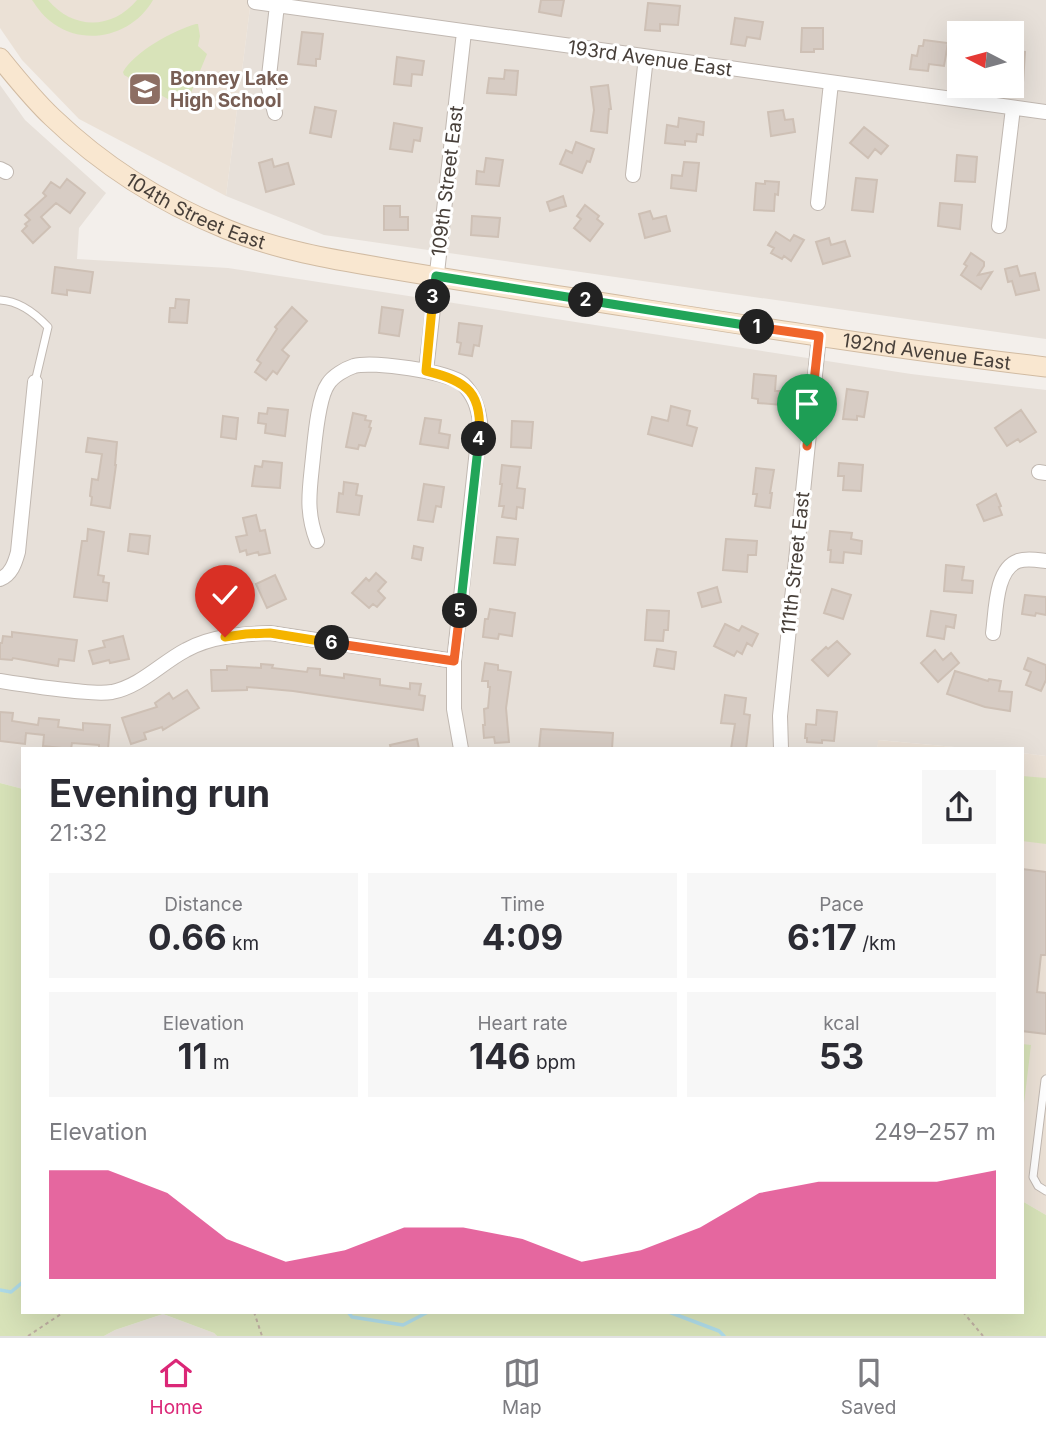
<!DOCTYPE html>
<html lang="en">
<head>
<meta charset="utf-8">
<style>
	:root { --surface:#fff; --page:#f7f7f7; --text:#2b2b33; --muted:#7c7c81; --line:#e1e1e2; --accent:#db2777 }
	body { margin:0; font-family:Inter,sans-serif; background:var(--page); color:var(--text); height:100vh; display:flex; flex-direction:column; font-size:26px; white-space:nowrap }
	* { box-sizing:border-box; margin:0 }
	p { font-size:23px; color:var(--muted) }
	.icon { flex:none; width:38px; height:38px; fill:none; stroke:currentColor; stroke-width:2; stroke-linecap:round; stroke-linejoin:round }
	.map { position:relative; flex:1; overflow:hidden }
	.drawer { position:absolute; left:21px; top:747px; width:1003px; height:567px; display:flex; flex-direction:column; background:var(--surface); border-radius:0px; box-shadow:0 7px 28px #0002 }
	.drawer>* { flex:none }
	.needle { width:46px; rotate:276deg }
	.controls { position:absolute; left:947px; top:21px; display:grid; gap:14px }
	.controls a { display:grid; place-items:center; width:77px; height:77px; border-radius:0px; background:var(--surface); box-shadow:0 7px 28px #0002; font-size:35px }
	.pin { position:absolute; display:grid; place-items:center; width:60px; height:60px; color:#fff; margin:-72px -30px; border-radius:50% 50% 50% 0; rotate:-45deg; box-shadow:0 0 7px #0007 }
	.pin .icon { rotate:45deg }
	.km { position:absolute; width:35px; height:35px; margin:-18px; border-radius:50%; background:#222; color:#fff; font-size:19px; line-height:35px; text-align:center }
	.round { display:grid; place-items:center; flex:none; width:74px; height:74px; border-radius:0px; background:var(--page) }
	.summary { display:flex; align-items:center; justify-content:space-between; height:119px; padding:0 28px }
	h1 { font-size:38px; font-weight:700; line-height:52px }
	.figures { display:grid; grid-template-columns:repeat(3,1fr); gap:10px; height:119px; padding:7px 28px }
	.figures div { display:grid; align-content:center; border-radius:0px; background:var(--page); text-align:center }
	.figures b { font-size:35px; font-weight:700 }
	.figures small { font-size:19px; font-weight:400 }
	.figures p { font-size:19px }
	.chart { height:196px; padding:14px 28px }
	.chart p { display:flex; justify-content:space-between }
	.chart svg { width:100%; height:126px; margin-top:7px; fill:var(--accent); opacity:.7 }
	.dock { display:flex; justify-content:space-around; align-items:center; height:98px; border-top:2px solid var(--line); background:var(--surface); font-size:19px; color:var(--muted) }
	.dock a { display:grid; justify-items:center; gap:4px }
	.dock .active { color:var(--accent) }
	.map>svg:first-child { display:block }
	.residential { fill:#e7e0d9; fill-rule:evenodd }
	.education { fill:#ebe1d6 }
	.green { fill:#d8e3b9 }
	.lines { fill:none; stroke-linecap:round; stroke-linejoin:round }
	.stream { stroke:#afdce9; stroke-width:3.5 }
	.building { fill:#d7ccc4; stroke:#cec0b5; stroke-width:2 }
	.lane-casing { stroke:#c1b8b1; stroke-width:9 }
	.street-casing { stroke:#c1b8b1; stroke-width:16 }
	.secondary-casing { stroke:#d1bba2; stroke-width:21 }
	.path { stroke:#beaea1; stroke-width:2; stroke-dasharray:3.5 3.5; stroke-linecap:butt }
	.lane { stroke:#fff; stroke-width:7 }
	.street { stroke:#fff; stroke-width:14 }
	.secondary { stroke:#f9e7d0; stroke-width:19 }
	.split-1-casing { stroke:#fff; stroke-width:14 }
	.split-2-casing { stroke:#fff; stroke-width:14 }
	.split-3-casing { stroke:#fff; stroke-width:14 }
	.split-4-casing { stroke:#fff; stroke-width:14 }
	.split-5-casing { stroke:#fff; stroke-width:14 }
	.split-6-casing { stroke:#fff; stroke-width:14 }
	.split-7-casing { stroke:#fff; stroke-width:14 }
	.split-1 { stroke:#f0652b; stroke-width:9 }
	.split-2 { stroke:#22a559; stroke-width:9 }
	.split-3 { stroke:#22a559; stroke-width:9 }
	.split-4 { stroke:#f5b400; stroke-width:9 }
	.split-5 { stroke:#22a559; stroke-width:9 }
	.split-6 { stroke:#f0652b; stroke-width:9 }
	.split-7 { stroke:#f5b400; stroke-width:9 }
	.labels { text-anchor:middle; stroke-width:6; stroke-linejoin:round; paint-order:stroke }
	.street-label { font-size:19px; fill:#473f39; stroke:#fff }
	.education-label { font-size:19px; font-weight:bold; fill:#785e54; stroke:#fff; text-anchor:start }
</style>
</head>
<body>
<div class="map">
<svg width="1046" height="1336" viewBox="0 0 1046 1336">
	<rect width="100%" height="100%" fill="#f3efeb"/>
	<path class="residential" d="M251,0H1046V339L324,235L226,196ZM959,33H1012V86H959Z
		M0,85L25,120L106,193L79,228L77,259L228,268L911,374L1046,390V756L1022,753V749H976L879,740L877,749H23V789L0,783Z
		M163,1314L214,1333L217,1336H104L115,1330Z"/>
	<path class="education" d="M0,0H251L226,196L79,119L22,60L0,28Z
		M878,740L976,749H877Z
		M1022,753L1046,756V1215L1022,1201Z"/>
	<path class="green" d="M32,0H48C73,30 112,30 137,0H153C133,35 87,47 54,24C45,18 38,9 32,0Z
		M196,24H198L200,36L198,46L207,54L188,100L184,104H177L124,75L123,72C134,52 174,30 196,24Z
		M1022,776L1046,778V844L1022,841Z
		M0,783L23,789V1312H1022V1201L1046,1215V1336H217L214,1333L163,1314L115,1330L104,1336H0Z
		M1022,1044L1031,1045L1022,1120Z"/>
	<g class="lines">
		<path class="stream" d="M0,1290L11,1292L23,1282
			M348,1312L352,1317L403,1325L428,1312
			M542,1312H550
			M669,1312L719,1331L724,1336"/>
	</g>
	<path class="building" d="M541,0H564L561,16L539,12Z
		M648,3L680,6L678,25L660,24V31L645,30Z
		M735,18L763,22L760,39L747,37L745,46L731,44Z
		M802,28H823V49H814V52H801Z
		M302,32L323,34L320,59H316V66L298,64Z
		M924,40L948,43L944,66L929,64L928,71L910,69L912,55L917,56L919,46H923Z
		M1012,51L1025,52L1023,83L1012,82Z
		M397,57L424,61L422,75L412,74L411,86L394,84Z
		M505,70L518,71L516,95L487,93L489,78L504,79Z
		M608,85L611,109H609L607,133L591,131L594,110L591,87Z
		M315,107L336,111L331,137L310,133Z
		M783,110L785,120L793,119L795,132L771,136L768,112Z
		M679,118L704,122L703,135L697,134L696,142L685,141V145L665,143L667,125L678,127Z
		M394,123L422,128L420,141L414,140L412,152L390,149Z
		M864,127L888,146L881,154L875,149L868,158L850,143Z
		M576,142L594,149L590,162L587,161L582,173L560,164L566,150L572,153Z
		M957,155L977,157L975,182L955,181Z
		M486,158L503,160L499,186L476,184L477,171L484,172Z
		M272,159L274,167L288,163L294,184L266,192L259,163Z
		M684,162L699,163L696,191L671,188L672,175L682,176Z
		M856,178L877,180L873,212L852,210Z
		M67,179L85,193L70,213L56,203L41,217L50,227L33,243L22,231L27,226L25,224L30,220L25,215L46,196L43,193L51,182L60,188Z
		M765,181L779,182L778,195L775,194L774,211L754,210L756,183L765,184Z
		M563,196L566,206L550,211L547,202Z
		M940,203L962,205L960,229L938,226Z
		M585,205L599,216L597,219L603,224L590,241L574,228L581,219L577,216Z
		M384,206H400V217H408V230H384Z
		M650,211L653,219L666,216L670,231L645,238L639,214Z
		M472,216L500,218L498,237L471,235Z
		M776,232L790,241L794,235L804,240L791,261L784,256L782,259L771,253L774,248L768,245Z
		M829,238L831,245L845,241L850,256L823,264L816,242Z
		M971,253L984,262V266L978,275L992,272L981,289L961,275L967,266L964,264Z
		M1017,266L1020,276L1035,273L1039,290L1016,295L1012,281L1008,282L1005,269Z
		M55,267L93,272L90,293L67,290V295L52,293Z
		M176,299L189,300L187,323L169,322L170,308H175Z
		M292,307L307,321L282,350L289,356L277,374L273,371L266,380L255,372L261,363L257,360L277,329L275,327Z
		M382,307L403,310L399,336L379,333Z
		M459,323L482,326L479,346L474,345L472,356L459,354L461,343L457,342Z
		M754,374L776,376L775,391H783L782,405L758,403V399L752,398Z
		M847,389L868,392L864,417L857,416V420L843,419Z
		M671,406L690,411L687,425L697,428L692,446L648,434L652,417L668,421Z
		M268,408L288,410L285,436L265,433L266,424L258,423L259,413L267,414Z
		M1021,410L1036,432L1020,442L1018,439L1007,446L995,428Z
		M353,413L366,416L365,420L371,421L369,427L371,428L365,446L359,445L358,449L346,447Z
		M223,416L238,418L236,439L221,437Z
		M425,418L441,420L439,433L450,435L448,448L420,444Z
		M512,421L533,422L531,448L511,447Z
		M88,438L117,442L115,465H116L110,508L91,505L92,497L90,496L92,479L98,480L102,454L86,452Z
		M263,461L282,463L280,488L252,486L255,466L262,467Z
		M839,463L863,465L861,491L843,490L844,476H838Z
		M502,465L520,467L517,488L525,489L523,508L517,507L516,519L502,517L504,506H499L502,484H500Z
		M756,468L774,470L770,493H772L770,508L755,506L757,494H753Z
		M344,482L358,484L356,495L362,496L359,515L337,512L339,493L343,494Z
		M424,484L444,487L441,507L436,506L433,522L418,520Z
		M996,494L1001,506L999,507L1002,515L984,521L977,505Z
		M256,515L260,531L265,530L270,553L259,555L258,552L247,555L246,550L240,552L236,537L247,535L243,518Z
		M88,529L104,532L98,575L104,576L103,582L109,583L107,601L74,597L82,541H87Z
		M830,531L852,533L851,539L862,541L861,554L844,552L843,563L830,562L831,550H828Z
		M130,534L150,536L148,554L128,551Z
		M497,537L518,539L515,565L494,563Z
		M726,539L757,541L756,555H748L747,572L723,570Z
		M414,546L423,548L421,560L412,558Z
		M946,565L964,567L962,580L973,581L972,593L944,591Z
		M376,573L386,582L378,591L385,598L377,607L373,604L369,608L352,593L366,578L369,581Z
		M275,575L286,599L267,608L256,584Z
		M717,587L721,602L702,607L698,593Z
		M832,589L851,595L843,619L824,613Z
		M1025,595L1046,597V615L1036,613L1035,616L1022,614Z
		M490,609L515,613L512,636L499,634L498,639L483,637L485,619H488Z
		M647,610L669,611L668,630H664L663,641L645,640Z
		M931,611L956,615L954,628L946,626L944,639L927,636Z
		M725,624L739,631L742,626L758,634L752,646L747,643L742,654L737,651L734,656L714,646Z
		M12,632L77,640L74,661L59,659L58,666L13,658L12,660L0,659V643H2L3,636L12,637Z
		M123,636L129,659L110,663L109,660L93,664L89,651L105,647L103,641Z
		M837,641L850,654L828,676L812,660L826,647L828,649Z
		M657,649L676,652L674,669L654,666Z
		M935,650L943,660L951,653L959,663L938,682L921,663Z
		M1028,658L1046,665V680L1041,691L1026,685L1031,672L1024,669Z
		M485,663L498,665V670L511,672L506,708L509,742L495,743L494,737L484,738L483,725H485L484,709L488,708L490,687H488V681H482Z
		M261,664L273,665L272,668L307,672L308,668L320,669V675L344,678V674L380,679V685L410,689V683L421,684L419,695L425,696L423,710L293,691L247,687V690L212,691L211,670H227V666L261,668Z
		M955,671L988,681L989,679L1001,681L999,691L1012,692L1010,711L985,707L947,694Z
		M187,690L199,708L163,730L162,727L144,733L146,739L131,744L122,718L157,707L155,703L169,693L173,699Z
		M725,695L746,698L744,714L750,715L746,749H731L735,724L721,723Z
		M817,710L837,712L834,741L822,740V743L807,742V738H805L806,724L816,725Z
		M0,712L13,713L12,721L38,725L39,718L59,720L58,727L83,730V723L110,725L108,749H99V745L72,743L71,749L43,746L44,735L26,733L25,744L0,741Z
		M541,729L613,733L612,749H539Z
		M417,739L419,749H391L390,745Z
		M1022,869L1046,872V955H1041L1037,992L1046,993V1034L1022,1031Z"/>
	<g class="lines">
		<g class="lane-casing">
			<path id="lane" d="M0,300C19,301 35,313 48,327L35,382
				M1046,1079L1045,1080L1033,1177L1038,1186L1046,1191"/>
		</g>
		<g class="street-casing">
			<path id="street" d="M255,2L1046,112
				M275,113L268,85L277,5
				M0,169L6,172
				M633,175L646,57
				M818,203L831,83
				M999,226L1013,108
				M426,371L464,32
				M1039,472L1046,473
				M317,541C305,510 310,488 313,457C315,439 318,398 328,384C333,376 345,369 354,366C372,361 448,371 463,384C474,395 478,407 480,422L454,661V709L461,749
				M0,579C11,575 15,563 18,552L35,382
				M993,633C996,613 995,569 1018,561C1027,558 1037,560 1046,561
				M0,681C25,685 50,689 75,691C87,692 100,694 112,692C141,686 161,663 186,650C211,636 242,634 270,633L454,661
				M781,749L780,716L819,336"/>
		</g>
		<g class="secondary-casing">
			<g id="secondary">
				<path id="s1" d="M0,58C17,79 33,99 52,117C103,166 162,203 226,229C277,250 330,259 384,268C436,277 488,285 540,293C708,319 877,347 1046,367"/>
			</g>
		</g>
		<path class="path" d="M254,1312L262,1336
			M963,1312L983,1336
			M28,1336L64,1312"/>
		<use href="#lane" class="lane"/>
		<use href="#street" class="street"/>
		<use href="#secondary" class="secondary"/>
	</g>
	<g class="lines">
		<g class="split-1-casing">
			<path id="split-1" d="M757,327L819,336L807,446"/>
		</g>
		<g class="split-2-casing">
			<path id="split-2" d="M586,300L757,327"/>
		</g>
		<g class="split-3-casing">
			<path id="split-3" d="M433,297L436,276L586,300"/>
		</g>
		<g class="split-4-casing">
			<path id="split-4" d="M433,297L426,371C468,381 483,393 479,439"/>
		</g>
		<g class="split-5-casing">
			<path id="split-5" d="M460,611L479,439"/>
		</g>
		<g class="split-6-casing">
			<path id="split-6" d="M332,643L454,661L460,611"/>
		</g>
		<g class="split-7-casing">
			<path id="split-7" d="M225,637L246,634L270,633L332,643"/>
		</g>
		<use href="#split-1" class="split-1"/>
		<use href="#split-2" class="split-2"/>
		<use href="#split-3" class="split-3"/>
		<use href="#split-4" class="split-4"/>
		<use href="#split-5" class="split-5"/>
		<use href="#split-6" class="split-6"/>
		<use href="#split-7" class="split-7"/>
	</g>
	<defs>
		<g id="school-square" transform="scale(1.75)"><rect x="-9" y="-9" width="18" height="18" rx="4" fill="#8d6e63" stroke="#fff"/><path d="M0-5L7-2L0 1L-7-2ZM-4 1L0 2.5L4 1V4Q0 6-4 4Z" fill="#fff"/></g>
	</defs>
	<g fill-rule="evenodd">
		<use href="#school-square" x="145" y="89"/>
	</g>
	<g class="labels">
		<g class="street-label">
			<text transform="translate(650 58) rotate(8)" y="7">193rd Avenue East</text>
			<text transform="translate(447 181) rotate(-83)" y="7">109th Street East</text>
			<text dy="7" stroke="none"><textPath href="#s1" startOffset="252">104th Street East</textPath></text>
			<text dy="7" stroke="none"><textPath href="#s1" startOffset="999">192nd Avenue East</textPath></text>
			<text transform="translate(795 563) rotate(-84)" y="7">111th Street East</text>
		</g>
		<g class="education-label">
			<text x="170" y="85">Bonney Lake<tspan x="170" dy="22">High School</tspan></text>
		</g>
	</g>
</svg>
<div class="controls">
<a><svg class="needle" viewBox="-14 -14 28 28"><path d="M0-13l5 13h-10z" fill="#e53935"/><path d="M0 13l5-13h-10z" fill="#7c7c81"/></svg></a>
</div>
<div class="pin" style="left:807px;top:446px;background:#1e9e55"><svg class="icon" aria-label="arrive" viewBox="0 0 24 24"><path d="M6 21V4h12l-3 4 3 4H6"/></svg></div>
<div class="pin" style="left:225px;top:637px;background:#d93025"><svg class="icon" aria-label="check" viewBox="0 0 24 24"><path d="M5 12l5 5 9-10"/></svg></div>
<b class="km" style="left:757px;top:327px">1</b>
<b class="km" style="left:586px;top:300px">2</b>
<b class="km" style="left:433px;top:297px">3</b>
<b class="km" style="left:479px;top:439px">4</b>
<b class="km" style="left:460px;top:611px">5</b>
<b class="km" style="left:332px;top:643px">6</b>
<section class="drawer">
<div class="summary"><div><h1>Evening run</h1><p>21:32</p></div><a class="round"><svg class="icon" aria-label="share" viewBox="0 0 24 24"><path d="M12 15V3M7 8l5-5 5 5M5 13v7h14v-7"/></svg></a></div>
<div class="figures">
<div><p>Distance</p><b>0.66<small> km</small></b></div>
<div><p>Time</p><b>4:09</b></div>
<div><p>Pace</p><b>6:17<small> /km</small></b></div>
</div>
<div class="figures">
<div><p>Elevation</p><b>11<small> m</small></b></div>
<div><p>Heart rate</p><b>146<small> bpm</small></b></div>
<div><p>kcal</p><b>53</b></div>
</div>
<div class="chart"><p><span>Elevation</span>249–257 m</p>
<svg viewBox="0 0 160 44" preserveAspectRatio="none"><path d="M0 44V6L10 6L20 14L30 30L40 38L50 34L60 26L70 26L80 30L90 38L100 34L110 26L120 14L130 10L140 10L150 10L160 6V44z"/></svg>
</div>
</section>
</div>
<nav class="dock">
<a class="active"><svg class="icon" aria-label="home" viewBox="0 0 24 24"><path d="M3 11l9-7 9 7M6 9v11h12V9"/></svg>Home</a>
<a><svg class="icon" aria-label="map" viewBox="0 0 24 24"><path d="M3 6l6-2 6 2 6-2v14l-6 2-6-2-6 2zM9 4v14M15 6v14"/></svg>Map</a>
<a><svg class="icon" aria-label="saved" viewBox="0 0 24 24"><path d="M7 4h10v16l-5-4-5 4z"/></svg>Saved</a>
</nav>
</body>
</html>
